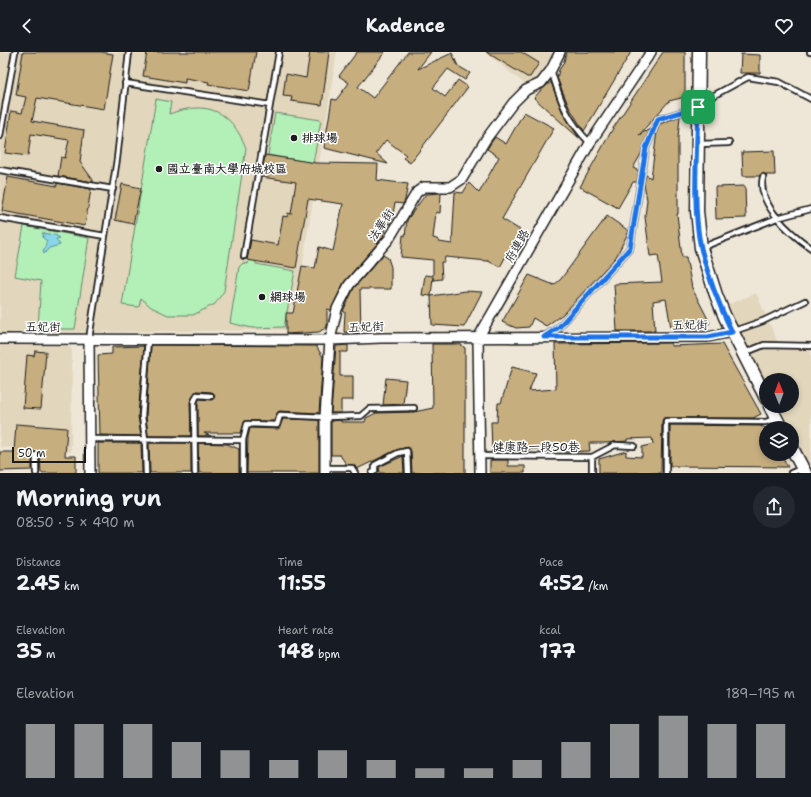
<!DOCTYPE html>
<html lang="en">
<head>
<meta charset="utf-8">
<style>
	:root { --surface:#171b24; --page:#242831; --text:#f1f3f6; --muted:#9ea1a6; --accent:#919294 }
	body { margin:0; font-family:"Shantell Sans","LXGW WenKai TC",sans-serif; background:var(--page); color:var(--text); height:100vh; display:flex; flex-direction:column; font-size:15px; white-space:nowrap }
	* { box-sizing:border-box; margin:0 }
	p { font-size:13px; color:var(--muted) }
	.icon { flex:none; width:22px; height:22px; fill:none; stroke:currentColor; stroke-width:2; stroke-linecap:round; stroke-linejoin:round }
	.map { position:relative; height:421px; overflow:hidden }
	.drawer { display:flex; flex-direction:column; background:var(--surface); flex:1 }
	.drawer>* { flex:none }
	.needle { width:26px; rotate:359deg }
	.tools { position:absolute; left:759px; top:321px; display:grid; gap:8px }
	.tools a { display:grid; place-items:center; width:40px; height:40px; border-radius:50%; background:var(--surface); box-shadow:0 2px 6px #0003; font-size:20px }
	.scale { position:absolute; left:12px; bottom:10px; width:74px; box-sizing:border-box; padding-left:4px; border:2px solid #1c1c1c; border-top:0; font-size:11px; line-height:14px; white-space:nowrap; color:#1c1c1c; -webkit-text-stroke:3px #fff; paint-order:stroke }
	.pin { position:absolute; display:grid; place-items:center; width:34px; height:34px; color:#fff; margin:-17px; border-radius:8px; box-shadow:0 2px 6px #0006 }
	.round { display:grid; place-items:center; flex:none; width:42px; height:42px; border-radius:21px; background:var(--page) }
	.headline { display:flex; align-items:center; justify-content:space-between; height:68px; padding:0 16px }
	h1 { font-size:22px; font-weight:700; line-height:30px }
	.metrics { display:grid; grid-template-columns:repeat(3,1fr); gap:6px; height:68px; padding:4px 16px }
	.metrics div { display:grid; align-content:center }
	.metrics b { font-size:20px; font-weight:700 }
	.metrics small { font-size:11px; font-weight:400 }
	.metrics p { font-size:11px }
	.chart { height:112px; padding:8px 16px }
	.chart p { display:flex; justify-content:space-between }
	.chart svg { width:100%; height:72px; margin-top:4px; stroke:var(--accent); stroke-width:6 }
	header { display:flex; justify-content:space-between; align-items:center; height:52px; padding:0 16px; background:var(--surface); font-size:18px; font-weight:700 }
	.map>svg:first-child { display:block }
	.built { fill:#e2d6bd }
	.green { fill:#b2f0b7; stroke:#67866a }
	.water { fill:#88d6e7; stroke:#5d8c96 }
	.building { fill:#c7ae7e; stroke:#1c1c1c }
	.lines { fill:none; stroke-linecap:round; stroke-linejoin:round }
	.lane-casing { stroke:#1c1c1c; stroke-width:8 }
	.street-casing { stroke:#1c1c1c; stroke-width:12 }
	.secondary-casing { stroke:#1c1c1c; stroke-width:15 }
	.lane { stroke:#fff; stroke-width:4.5 }
	.street { stroke:#fff; stroke-width:9 }
	.secondary { stroke:#fff; stroke-width:12 }
	.route-casing { stroke:#fff; stroke-width:8 }
	.route { stroke:#1a73e8; stroke-width:5 }
	.poi-dot { fill:#1c1c1c; stroke:#fff; stroke-width:1.5 }
	.labels { text-anchor:middle; stroke-width:3; stroke-linejoin:round; paint-order:stroke }
	.poi-label { font-size:12px; font-weight:bold; fill:#1c1c1c; stroke:#fff; text-anchor:start }
	.street-label { font-size:12px; fill:#1c1c1c; stroke:#fff }
</style>
</head>
<body>
<header><svg class="icon" aria-label="back" viewBox="0 0 24 24"><path d="M15 5l-7 7 7 7"/></svg>Kadence<svg class="icon" aria-label="heart" viewBox="0 0 24 24"><path d="M12 20l-8-8c-3-5 5-10 8-4 3-6 11-1 8 4z"/></svg></header>
<div class="map">
<svg width="811" height="421" viewBox="0 0 811 421">
	<rect width="100%" height="100%" fill="#eee7d8"/>
	<filter id="ink" filterUnits="userSpaceOnUse"><feTurbulence type="fractalNoise" baseFrequency=".025" numOctaves="2"/><feDisplacementMap in="SourceGraphic" scale="8" xChannelSelector="R" yChannelSelector="G"/><feConvolveMatrix kernelMatrix="1 2 1 2 8 2 1 2 1" color-interpolation-filters="sRGB"/></filter>
	<g filter="url(#ink)">
		<path class="built" d="M0,0H337L299,234L285,278L0,281Z
			M485,0H554L537,29L526,33Z
			M756,241L780,295L811,296V421H806L792,393V376H783L772,354H792V328H766V342L722,255Z
			M0,293L68,294L72,298L71,400L0,395Z"/>
		<path class="green" d="M156,47L171,50L169,62C207,48 231,58 246,96L224,239L215,252L193,263H168L151,255L141,246L139,255L122,253Z
			M275,61L321,68L313,111L268,103Z
			M24,174L89,186L75,277H38L41,229L15,224Z
			M249,208L256,209V212L295,219L284,275L252,276L230,271L239,215L243,211L248,212Z"/>
		<path class="water" d="M42,181L55,183L60,186L56,187L60,193L49,196L44,202L43,200L47,189L42,185L44,184Z"/>
		<path class="building" d="M23,0H101L113,2L104,57L37,46L32,69L84,78L80,110L93,128V130L58,124L61,105L65,106L69,88L31,82L28,104L5,101L11,59L22,61L26,45L16,43Z
			M147,0H256L249,39L208,32L209,30L185,26V31L143,24Z
			M310,0H329L322,53L291,49L292,45L283,44L286,22L306,26Z
			M357,0H385L358,35L373,46L408,0H431L418,17L452,1L458,14L470,21L465,28L448,17L433,36L445,45L458,28L468,35L410,111L403,106L406,103L386,88L376,101L388,112L324,96L332,47L336,48L349,31L339,24Z
			M486,0H521L539,11L530,25H527Z
			M567,0H631L584,79L569,55L557,26L559,18L563,12Z
			M663,0H685V45L669,49L639,83L650,77L641,102L633,116L639,119L637,130H633L618,156L580,135L612,78Z
			M741,2L760,3V21H740Z
			M551,30L562,59L579,86L534,46L541,38Z
			M524,60L554,76L502,167L520,178L500,215L488,209L445,205L444,210H441L442,227L433,228V225L431,244L422,243L425,223L433,224V208L401,205L403,183L405,184L407,168L426,142L441,141L440,161L436,160L433,186L437,187L439,190L452,192L455,140L463,141L469,131L479,141L499,105L487,97L495,85L506,92Z
			M680,64L678,86V162H677L682,205H686L692,236L710,271L701,277L671,276L666,247L653,249L655,279H617L614,232L662,230L658,203L650,204L645,165L647,148L644,131L646,123L651,126L657,79L660,72Z
			M774,99L775,123H766L763,121L760,124H743L742,100Z
			M265,103L316,111L378,112L377,128L408,132L405,148L403,152L395,151L391,172L386,171L383,185L344,230L331,258L327,257V275L319,280L286,282V261H293L302,214L315,216L319,195L333,199L343,152L308,147L296,216L247,208L251,188L278,193L283,164L287,165L288,161L291,162L296,130L261,125Z
			M8,125L57,134V131L91,137L85,174L2,159Z
			M122,132L141,136L133,172L115,168Z
			M745,134L746,166L716,167L715,135Z
			M607,164L629,179L616,205L563,262L546,274L533,266L529,275L516,276L502,270L529,223L554,233L561,227Z
			M383,203L388,206L391,215V237H360L361,281L344,280L345,260L343,259L354,236Z
			M465,239L482,240L464,275L432,273L431,244Z
			M671,291V294L722,292L761,362L753,366H664L662,369L661,421H599V407L626,399V404L642,405V395L653,392L652,386L627,387V389L606,391H589L590,399L565,400V397L547,396L521,398L522,401L492,400L491,370H497L498,351H501L512,315L536,321L529,339L556,337L555,292Z
			M432,292H460L465,296V421H412L411,399L408,395L396,398L357,417L353,413L346,412L340,403H331V369L341,368V370H365L366,366L376,361L414,360L433,356Z
			M151,293L316,294L323,305L319,361L279,359L274,369H245L241,381H204L211,384H198V351L199,347L212,348L215,344L212,340L197,339L194,342L190,350L191,384H148L146,364Z
			M348,293V300H340V324H353V348H341V361H331L336,294Z
			M144,294L138,364L141,384L100,383L98,303L112,302V295Z
			M35,299L46,300L41,357L23,356L27,303L34,304Z
			M386,326L406,328L403,352L383,353Z
			M283,367L319,368V421H247L248,385L250,376L278,377Z
			M16,372L67,376L65,404H76V421H41L40,403L36,399L32,403V418L0,419V400H14Z
			M670,373L760,374L766,376V402H781L788,415L670,414Z
			M98,391H141L142,421H98Z
			M149,391H191V421H150Z
			M198,391L227,392L239,397V421H199Z
			M403,404L404,421H380L379,415Z
			M492,408H508V414H525V421H490V409Z"/>
		<g class="lines">
			<g class="lane-casing">
				<path id="lane" d="M810,0H811
					M551,18C561,49 566,67 590,91
					M125,31L270,53
					M0,84L15,0
					M699,92L729,91
					M0,118L113,137
					M763,125C756,152 791,182 811,196
					M0,166L105,184
					M703,195L777,166L811,157
					M244,204L279,0
					M734,279L763,269L805,249
					M545,284L559,275L630,196L646,96L658,67L698,55L709,46L748,25L779,30L811,47
					M89,287L117,107L129,0
					M744,301L764,293L811,294
					M90,387L243,388
					M479,404L592,405L615,393L634,394
					M325,416H352L355,421
					M36,421V403
					M146,421L145,387L142,364L148,287
					M195,421L194,350L197,343L211,344
					M243,421V388L247,372L277,373L280,363L325,365L361,364L369,357L414,356
					M372,421L375,419V413L398,401L407,399L408,421
					M592,421V405
					M666,421V369L766,370L776,366
					M791,421L803,416"/>
			</g>
			<g class="street-casing">
				<path id="street" d="M0,287L330,288L381,286L708,285L732,280
					M89,288L90,421
					M325,421V365L330,288L337,257L349,233L389,187L417,140L424,135H450L462,127L486,87L513,51L526,38L541,31L551,18L560,0
					M480,421L478,286L590,91L651,0"/>
			</g>
			<g class="secondary-casing">
				<path id="secondary" d="M699,0L697,159L701,196L716,243L725,265L766,346
					M770,354L781,376
					M792,396L805,421"/>
			</g>
			<use href="#lane" class="lane"/>
			<use href="#street" class="street"/>
			<use href="#secondary" class="secondary"/>
		</g>
	</g>
	<g class="lines" filter="url(#ink)">
		<g class="route-casing">
			<path id="route" d="M698,55C697,97 692,157 701,196C708,225 719,253 732,280L708,285H544L559,275L630,196L646,96L658,67Z"/>
		</g>
		<use href="#route" class="route"/>
	</g>
	<g class="poi-dot">
		<circle cx="294" cy="86" r="4"/>
		<circle cx="159" cy="117" r="4"/>
		<circle cx="262" cy="245" r="4"/>
	</g>
	<g class="labels">
		<g class="poi-label">
			<text x="302" y="90">排球場</text>
			<text x="167" y="121">國立臺南大學府城校區</text>
			<text x="270" y="249">網球場</text>
		</g>
		<g class="street-label">
			<text transform="translate(381 173) rotate(-56)" y="4">法華街</text>
			<text transform="translate(517 194) rotate(-60)" y="4">府連路</text>
			<text transform="translate(690 273) rotate(-1)" y="4">五妃街</text>
			<text x="43" y="279">五妃街</text>
			<text transform="translate(366 275) rotate(-2)" y="4">五妃街</text>
			<text x="536" y="399">健康路一段50巷</text>
		</g>
	</g>
</svg>
<div class="tools">
<a><svg class="needle" viewBox="-14 -14 28 28"><path d="M0-13l5 13h-10z" fill="#e53935"/><path d="M0 13l5-13h-10z" fill="#9ea1a6"/></svg></a>
<a><svg class="icon" aria-label="layers" viewBox="0 0 24 24"><path d="M12 4l9 5-9 5-9-5zM3 14l9 5 9-5"/></svg></a>
</div>
<div class="scale">50 m</div>
<div class="pin" style="left:698px;top:55px;background:#1e9e55"><svg class="icon" aria-label="arrive" viewBox="0 0 24 24"><path d="M6 21V4h12l-3 4 3 4H6"/></svg></div>
</div>
<section class="drawer">
<div class="headline"><div><h1>Morning run</h1><p>08:50 · 5 × 490 m</p></div><a class="round"><svg class="icon" aria-label="share" viewBox="0 0 24 24"><path d="M12 15V3M7 8l5-5 5 5M5 13v7h14v-7"/></svg></a></div>
<div class="metrics">
<div><p>Distance</p><b>2.45<small> km</small></b></div>
<div><p>Time</p><b>11:55</b></div>
<div><p>Pace</p><b>4:52<small> /km</small></b></div>
</div>
<div class="metrics">
<div><p>Elevation</p><b>35<small> m</small></b></div>
<div><p>Heart rate</p><b>148<small> bpm</small></b></div>
<div><p>kcal</p><b>177</b></div>
</div>
<div class="chart"><p><span>Elevation</span>189–195 m</p>
<svg viewBox="0 0 160 44" preserveAspectRatio="none"><path d="M5 44V11M15 44V11M25 44V11M35 44V22M45 44V27M55 44V33M65 44V27M75 44V33M85 44V38M95 44V38M105 44V33M115 44V22M125 44V11M135 44V6M145 44V11M155 44V11"/></svg>
</div>
</section>
</body>
</html>
